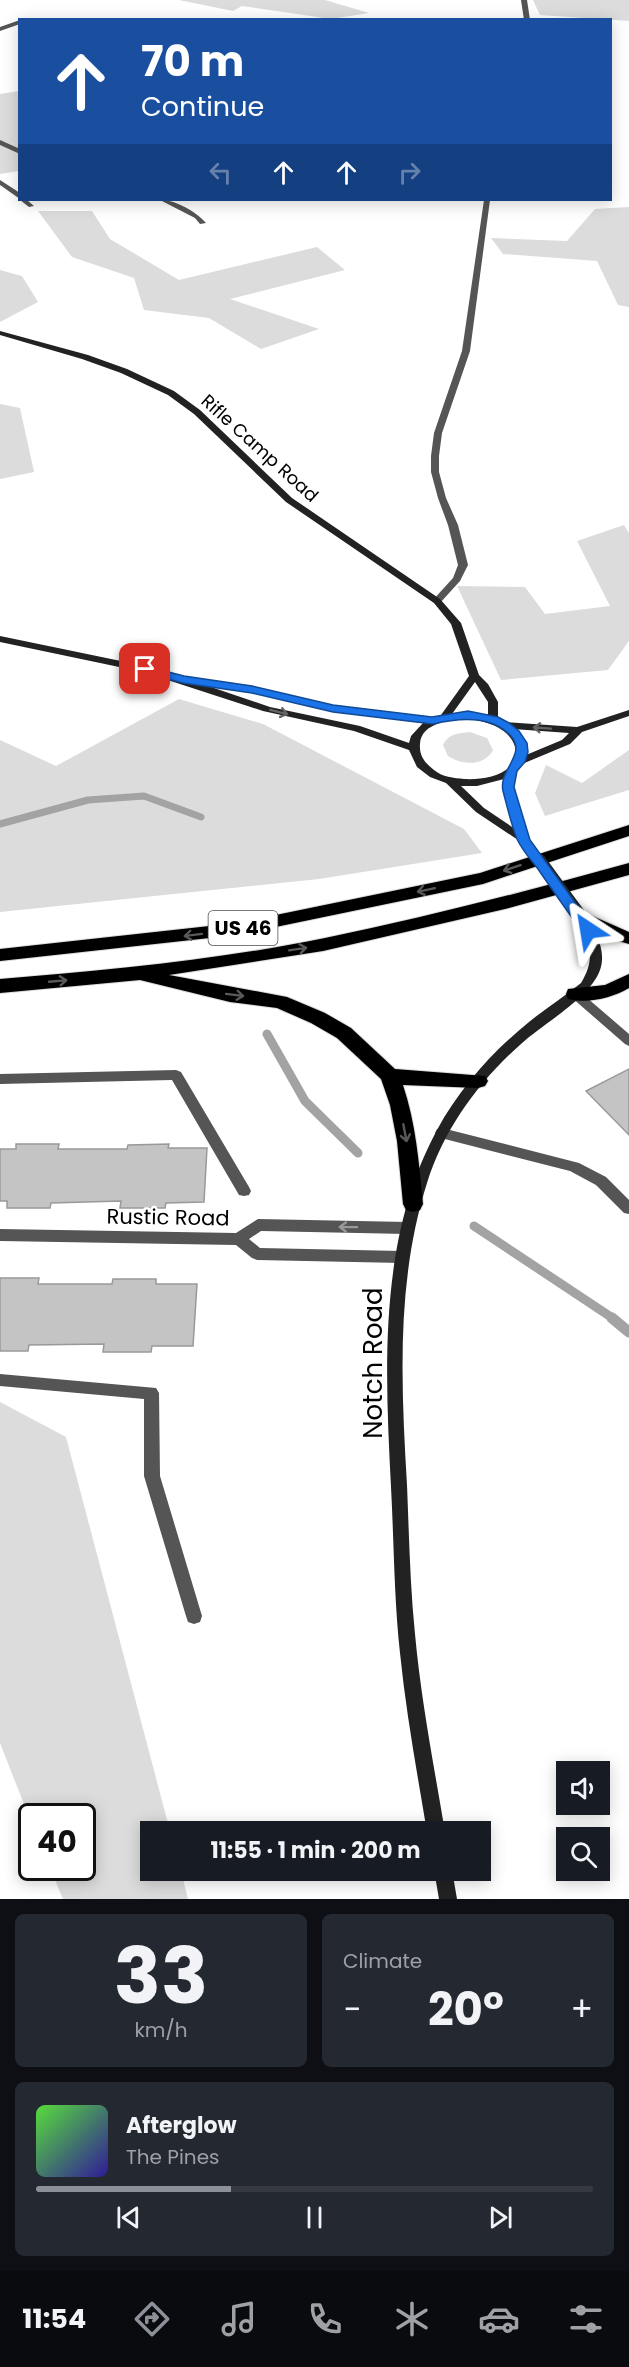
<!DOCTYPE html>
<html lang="en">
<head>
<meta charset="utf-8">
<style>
  :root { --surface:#171b24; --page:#242831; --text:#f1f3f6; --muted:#9ea1a6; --line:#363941; --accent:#8c9099 }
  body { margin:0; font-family:Poppins,sans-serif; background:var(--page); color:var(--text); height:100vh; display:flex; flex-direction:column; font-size:22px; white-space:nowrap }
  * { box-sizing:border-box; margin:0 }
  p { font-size:20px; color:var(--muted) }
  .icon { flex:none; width:33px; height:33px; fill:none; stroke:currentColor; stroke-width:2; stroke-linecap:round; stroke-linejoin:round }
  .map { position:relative; height:1899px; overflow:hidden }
  .drawer { display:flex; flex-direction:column; gap:15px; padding:15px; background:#0d0f14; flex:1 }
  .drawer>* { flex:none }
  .guide { position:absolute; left:18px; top:18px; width:594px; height:183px; border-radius:0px; box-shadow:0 3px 15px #0003; background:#1a4fa0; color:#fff; overflow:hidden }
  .controls { position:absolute; left:556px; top:1761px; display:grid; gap:12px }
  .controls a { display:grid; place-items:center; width:54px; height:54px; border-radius:0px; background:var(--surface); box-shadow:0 3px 15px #0003; font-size:30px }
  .speed { position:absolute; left:18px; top:1803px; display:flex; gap:12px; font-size:30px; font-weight:700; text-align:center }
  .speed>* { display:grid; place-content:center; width:78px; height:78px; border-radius:50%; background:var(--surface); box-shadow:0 3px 15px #0003; line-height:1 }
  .speed .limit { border:3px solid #111; border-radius:9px; background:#fff; color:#111 }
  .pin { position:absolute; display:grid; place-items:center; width:51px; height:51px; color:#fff; margin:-26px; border-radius:12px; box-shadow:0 3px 9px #0006 }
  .me { position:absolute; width:66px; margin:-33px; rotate:327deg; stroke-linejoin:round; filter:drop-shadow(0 0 4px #0008) }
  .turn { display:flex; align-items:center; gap:21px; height:126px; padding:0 24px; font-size:27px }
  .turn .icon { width:78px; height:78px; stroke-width:2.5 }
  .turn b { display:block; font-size:42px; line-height:51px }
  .lanes { display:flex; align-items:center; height:57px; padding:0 24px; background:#0003; justify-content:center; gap:30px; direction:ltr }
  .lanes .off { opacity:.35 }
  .big { font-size:45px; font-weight:700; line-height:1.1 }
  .drawer .tile { flex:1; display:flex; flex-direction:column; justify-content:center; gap:9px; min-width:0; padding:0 21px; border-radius:9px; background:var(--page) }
  .drawer .dial { align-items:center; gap:0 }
  .dial b { font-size:78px; line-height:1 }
  .song { display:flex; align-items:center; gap:18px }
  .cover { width:72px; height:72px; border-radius:9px; background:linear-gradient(135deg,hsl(110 70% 55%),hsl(250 70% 35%)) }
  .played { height:6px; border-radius:3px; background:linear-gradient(90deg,var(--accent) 35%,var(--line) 35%) }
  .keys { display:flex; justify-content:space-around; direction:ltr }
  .heat { display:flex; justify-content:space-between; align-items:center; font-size:33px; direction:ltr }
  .drawer .tiles { flex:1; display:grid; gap:15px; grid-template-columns:1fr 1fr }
  .tile:last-child { grid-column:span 2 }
  .trip { position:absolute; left:140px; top:1821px; width:351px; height:60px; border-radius:0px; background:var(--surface); box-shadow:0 3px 15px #0003; font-weight:700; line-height:60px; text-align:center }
  .menu { display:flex; height:96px; justify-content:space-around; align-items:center; background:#090b0e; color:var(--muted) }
  .menu .icon { width:42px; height:42px }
  .menu .on { color:var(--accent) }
  .menu b { font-size:27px; color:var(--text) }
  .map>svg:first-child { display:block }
  .green { fill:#dcdcdc }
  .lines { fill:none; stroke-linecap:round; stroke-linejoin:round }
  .stream-far2 { stroke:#a3a3a3; stroke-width:7 }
  .stream-far1 { stroke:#a3a3a3; stroke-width:9 }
  .stream { stroke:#a3a3a3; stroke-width:11 }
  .building { fill:#c4c4c4; stroke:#999; stroke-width:1.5 }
  .highway-casing { stroke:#dbdbdb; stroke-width:2 }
  .lane { fill:#555; fill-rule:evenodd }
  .street { fill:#555; fill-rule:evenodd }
  .secondary { fill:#222; fill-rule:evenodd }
  .highway { fill:#000; fill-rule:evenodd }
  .secondary-bridge-far1 { stroke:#222; stroke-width:10 }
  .secondary-bridge { stroke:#222; stroke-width:13 }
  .oneway { stroke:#646464 }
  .oneway2 { stroke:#595959 }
  .oneway3 { stroke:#999 }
  .route { fill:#1a73e8; stroke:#114b97; stroke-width:1.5 }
  .labels { text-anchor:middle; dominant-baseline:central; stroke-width:5; stroke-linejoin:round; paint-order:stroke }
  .far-street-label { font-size:18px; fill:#000; stroke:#fff }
  .shield { fill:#fff; stroke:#4c4c4c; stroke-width:1.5 }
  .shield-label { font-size:20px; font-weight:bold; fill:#000 }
  .street-label { font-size:21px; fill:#000; stroke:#fff }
  .near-street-label { font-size:26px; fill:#000; stroke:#fff }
</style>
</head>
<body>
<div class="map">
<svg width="629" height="1899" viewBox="0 0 629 1899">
  <rect width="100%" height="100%" fill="#fff"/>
  <!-- green -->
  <path class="green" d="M179 0H325L369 13 331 19 242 6 233 11Z
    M533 0H629V21L540 15Z
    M19 91V171L0 174V94Z
    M629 207V307L618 305 597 261 503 254 491 238 567 241 595 209Z
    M38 211H92L110 239 179 280 317 247 345 270 230 299 319 329 261 349 209 318 144 310 134 278 72 257Z
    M0 270 22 276 38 302 0 322Z
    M0 404 20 408 34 472 0 479Z
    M624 525 629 533V641L608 670 501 680 457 586 525 587 545 614 610 606 577 541Z
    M179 699 263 724 464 829 482 853 319 879 0 912V740L56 766Z
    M470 732 487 738 493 750C484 767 462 765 448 756L443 745C448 734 458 733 470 732Z
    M629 750V790L545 816 535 793 546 765 582 783Z
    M0 1402 66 1437 170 1831 150 1832V1870L181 1871 188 1899H63L50 1868H82V1816H32L31 1822 0 1743Z"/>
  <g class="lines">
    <!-- stream-far2 -->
    <path class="stream-far2" d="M0 824 88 800 144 796 201 817"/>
    <!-- stream-far1 -->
    <path class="stream-far1" d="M267 1034 305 1101 358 1153
      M474 1226 614 1319"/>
    <!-- stream -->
    <path class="stream" d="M612 1318 629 1332"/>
  </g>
  <!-- building -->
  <path class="building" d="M629 1069V1135L586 1091Z
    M16 1144H59L58 1149H127L128 1145 169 1144 168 1148H207L204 1202 166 1203 165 1208H120L121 1201 51 1203 50 1208H7V1201H0V1149H16Z
    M0 1278H39L38 1284H112L113 1279H156V1284H197L193 1346H152L151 1352H103L104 1344 29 1345 28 1351H0Z"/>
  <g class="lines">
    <!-- highway casing -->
    <g class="highway-casing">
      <path id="highway" d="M629 825V836L483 884 237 935 0 961V949L237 923 480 873Z
        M629 863V875L505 909 323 951 169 975 287 997 325 1013 351 1028 395 1069 485 1076 488 1081 485 1086 478 1088 403 1085C416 1124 419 1163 423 1204L420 1210 413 1212 406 1210 403 1204 397 1141 390 1105 381 1079 337 1038 311 1023 277 1008 230 1002 140 980 0 993V979C108 970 218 960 325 938 427 917 528 891 629 863Z
        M581 911 629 932V944L611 939 575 921 572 917 575 913Z
        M629 974V988C612 998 588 1004 568 999L566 994 568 989 605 985Z"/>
    </g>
    <!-- lane -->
    <path class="lane" d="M575 990 579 991 629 1034V1046L625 1044 571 997 569 994Z
      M442 1128 579 1163 606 1177 629 1200V1214L624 1213 596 1185 570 1171 437 1137 435 1133 437 1129Z
      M0 1374 156 1388 159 1393 160 1476 202 1616 200 1622 194 1624 188 1622 186 1616 144 1476V1399L0 1386Z"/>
    <!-- street -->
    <path class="street" d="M521 0H527L530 20H524Z
      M20 20V24L0 31V27Z
      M0 140 20 149V154L0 145Z
      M0 180 20 193V199L0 185Z
      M20 200H27L34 206 29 207Z
      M160 200C174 199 197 212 206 223L200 224 195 218Z
      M484 200H490L470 351 442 433 439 456V472L446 498 458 525 468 565 460 581 440 603 437 604 432 601 453 578 458 565 448 525 438 498 431 472V456L434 433 462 351Z
      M176 1070 181 1072 249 1187 251 1191 249 1195 244 1196 239 1195 172 1080 0 1084V1074Z
      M258 1219 407 1222 412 1224 414 1228 412 1232 407 1234 261 1231 249 1239 260 1248 402 1251 407 1253 409 1257 407 1261 402 1263 257 1260 252 1258 236 1245 0 1241V1229L236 1233Z"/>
    <!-- secondary -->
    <path class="secondary" d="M0 331 88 355 127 369 174 391 200 410 292 498 440 599 461 623 479 675 488 684 498 702V720L503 722 577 727 629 710V716L582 732 570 744 522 764 517 772 513 787 530 840 524 844 476 812 446 783 430 777 417 767 409 750 354 731 263 711 143 672 0 642V636L145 666 207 686V682L211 681 252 686 333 705 434 718 441 715 469 676 451 624 434 603 286 502 194 414 168 395 121 373 82 359 0 335ZM475 682 488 702V716L468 712 452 714ZM208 686 252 692 333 711 423 723 411 736 409 743 360 726 270 707ZM468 718C480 721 492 723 502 730 510 735 516 744 516 753 514 776 483 780 464 779 454 778 442 777 434 770 425 763 419 756 420 744 421 722 452 720 468 718ZM513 729 569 733 562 740 526 755C527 744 521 736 513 729ZM504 779 503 787 515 829 484 808 461 786H477Z
      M581 913 585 914C595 931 607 950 600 970 590 998 544 1023 521 1044 479 1081 444 1129 427 1183 396 1281 401 1383 407 1485 409 1534 410 1585 415 1634 421 1700 434 1766 445 1832H427C417 1772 406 1713 400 1653 394 1598 394 1543 391 1487 385 1368 378 1239 437 1130 460 1088 492 1052 529 1022 546 1008 564 997 581 983 597 957 589 942 575 917Z
      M434 1870H452L457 1899H439Z"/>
    <!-- highway -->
    <use href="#highway" class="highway"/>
    <!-- secondary-bridge-far1 -->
    <path class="secondary-bridge-far1" d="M524 840 541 863"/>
    <!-- secondary-bridge -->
    <path class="secondary-bridge" d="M540 861 581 917"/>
  </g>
  <!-- one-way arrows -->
  <defs><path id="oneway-shaft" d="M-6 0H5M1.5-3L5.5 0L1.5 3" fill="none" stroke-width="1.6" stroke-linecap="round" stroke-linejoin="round" transform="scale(1.5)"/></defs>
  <g class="oneway">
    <use href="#oneway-shaft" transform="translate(279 712) rotate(14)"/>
    <use href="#oneway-shaft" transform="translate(542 728) rotate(-176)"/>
  </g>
  <g class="oneway2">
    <use href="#oneway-shaft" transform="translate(512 868) rotate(162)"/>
    <use href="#oneway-shaft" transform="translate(426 890) rotate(168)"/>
    <use href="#oneway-shaft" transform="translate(193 935) rotate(173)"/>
    <use href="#oneway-shaft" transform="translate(298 949) rotate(-9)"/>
    <use href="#oneway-shaft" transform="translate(58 981) rotate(-5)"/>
    <use href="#oneway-shaft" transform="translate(235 995) rotate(7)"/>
    <use href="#oneway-shaft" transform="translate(405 1133) rotate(79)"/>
  </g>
  <use class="oneway3" href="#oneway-shaft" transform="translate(348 1227) rotate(-179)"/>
  <!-- route -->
  <path class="route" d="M145 666 184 676 252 686 333 705 432 717 468 711 498 717 509 723 519 731 527 743 528 752 525 762 517 771 514 787 530 840 595 930 588 935 583 933C568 912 553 891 538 869 531 860 522 850 517 839 511 824 507 806 503 791 498 770 527 755 511 736 491 714 458 718 433 724L333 712 252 693 183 683 141 672 139 669Z"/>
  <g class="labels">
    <!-- far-street labels -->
    <g class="far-street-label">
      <text transform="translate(260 448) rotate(42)">Rifle Camp Road</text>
    </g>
    <!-- shield labels -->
    <rect class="shield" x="208.5" y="911" width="69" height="34" rx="4.5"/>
    <g class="shield-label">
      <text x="243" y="928">US 46</text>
    </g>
    <!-- street labels -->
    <g class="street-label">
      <text transform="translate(168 1217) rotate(1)">Rustic Road</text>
    </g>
    <!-- near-street labels -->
    <g class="near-street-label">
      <text transform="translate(373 1363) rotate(-90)">Notch Road</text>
    </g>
  </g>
</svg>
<div class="controls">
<a><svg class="icon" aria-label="sound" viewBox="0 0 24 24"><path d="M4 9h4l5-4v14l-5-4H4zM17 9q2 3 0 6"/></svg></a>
<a><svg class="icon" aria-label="search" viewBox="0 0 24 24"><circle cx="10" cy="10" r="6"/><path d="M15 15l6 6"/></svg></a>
</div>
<div class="speed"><div class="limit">40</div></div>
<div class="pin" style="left:145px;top:669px;background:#d93025"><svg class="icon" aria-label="arrive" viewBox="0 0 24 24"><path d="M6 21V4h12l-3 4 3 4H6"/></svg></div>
<svg class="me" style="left:588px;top:930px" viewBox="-20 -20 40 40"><path d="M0-17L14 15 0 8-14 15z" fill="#1a73e8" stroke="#fff" stroke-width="4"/></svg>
<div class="trip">11:55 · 1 min · 200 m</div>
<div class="guide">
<div class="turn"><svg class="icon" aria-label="ahead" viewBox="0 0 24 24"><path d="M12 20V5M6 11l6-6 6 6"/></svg><div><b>70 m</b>Continue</div></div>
<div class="lanes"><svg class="icon off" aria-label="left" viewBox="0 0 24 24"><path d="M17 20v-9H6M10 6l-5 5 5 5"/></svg><svg class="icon" aria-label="ahead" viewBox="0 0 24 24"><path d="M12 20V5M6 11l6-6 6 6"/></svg><svg class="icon" aria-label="ahead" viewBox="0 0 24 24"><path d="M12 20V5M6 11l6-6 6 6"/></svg><svg class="icon off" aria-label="right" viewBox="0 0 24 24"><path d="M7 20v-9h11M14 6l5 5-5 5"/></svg></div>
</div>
</div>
<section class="drawer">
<div class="tiles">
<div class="tile dial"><b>33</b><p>km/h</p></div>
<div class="tile"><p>Climate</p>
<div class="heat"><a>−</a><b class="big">20°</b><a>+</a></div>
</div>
<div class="tile">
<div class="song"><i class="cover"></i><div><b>Afterglow</b><p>The Pines</p></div></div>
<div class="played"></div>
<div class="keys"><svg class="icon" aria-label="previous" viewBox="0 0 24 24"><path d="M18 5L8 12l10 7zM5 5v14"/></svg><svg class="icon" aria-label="pause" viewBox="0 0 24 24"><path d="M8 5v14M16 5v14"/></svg><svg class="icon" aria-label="next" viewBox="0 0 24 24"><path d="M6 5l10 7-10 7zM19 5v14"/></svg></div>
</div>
</div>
</section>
<nav class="menu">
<b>11:54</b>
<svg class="icon on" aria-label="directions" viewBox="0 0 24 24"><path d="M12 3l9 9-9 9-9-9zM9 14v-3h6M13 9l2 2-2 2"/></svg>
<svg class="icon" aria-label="music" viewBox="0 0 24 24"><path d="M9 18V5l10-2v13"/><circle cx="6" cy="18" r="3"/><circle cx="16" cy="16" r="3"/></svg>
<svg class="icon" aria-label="phone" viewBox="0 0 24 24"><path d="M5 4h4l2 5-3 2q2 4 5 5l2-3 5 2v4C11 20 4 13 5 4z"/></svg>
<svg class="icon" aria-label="climate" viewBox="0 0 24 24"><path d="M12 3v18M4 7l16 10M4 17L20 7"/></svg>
<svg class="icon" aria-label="car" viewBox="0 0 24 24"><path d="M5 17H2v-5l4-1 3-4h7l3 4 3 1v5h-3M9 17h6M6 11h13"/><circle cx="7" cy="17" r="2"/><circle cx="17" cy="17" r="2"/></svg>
<svg class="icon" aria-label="filters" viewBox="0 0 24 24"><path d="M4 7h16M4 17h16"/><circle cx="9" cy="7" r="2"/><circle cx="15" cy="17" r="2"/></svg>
</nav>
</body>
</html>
